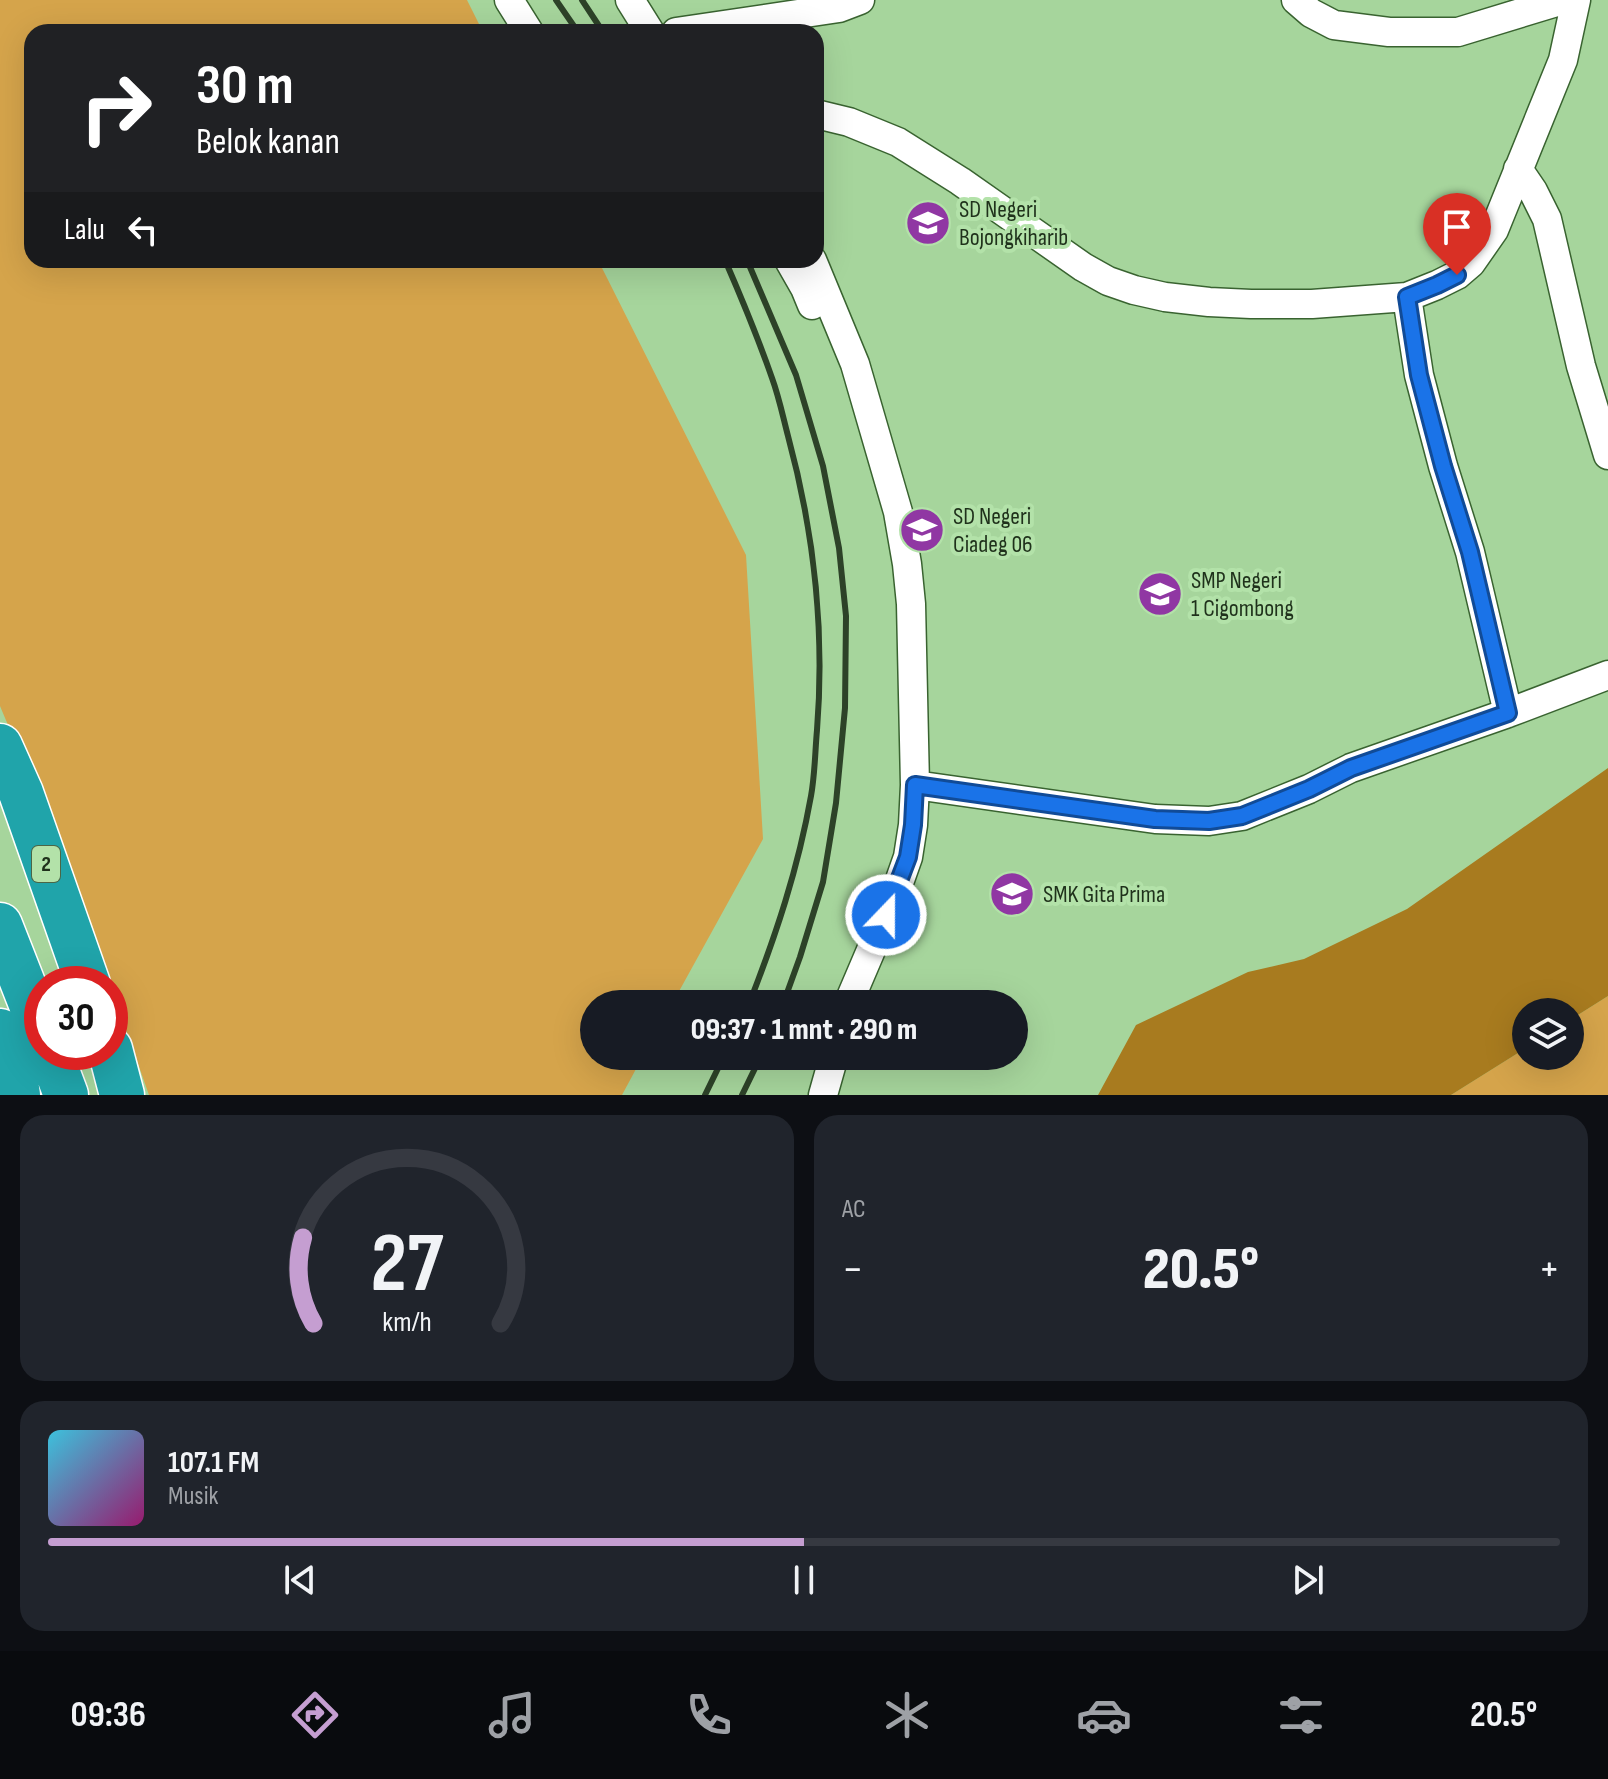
<!DOCTYPE html>
<html lang="id">
<head>
<meta charset="utf-8">
<style>
  :root { --surface:#171b24; --page:#20242c; --text:#f1f3f6; --muted:#9ea1a6; --line:#363941; --accent:#c59ed1 }
  body { margin:0; font-family:"Sofia Sans Condensed",sans-serif; background:var(--page); color:var(--text); height:100vh; display:flex; flex-direction:column; font-size:30px; white-space:nowrap }
  * { box-sizing:border-box; margin:0 }
  p { font-size:26px; color:var(--muted) }
  .icon { flex:none; width:44px; height:44px; fill:none; stroke:currentColor; stroke-width:2; stroke-linecap:round; stroke-linejoin:round }
  .map { position:relative; height:1095px; overflow:hidden }
  .details { display:flex; flex-direction:column; gap:20px; padding:20px; background:#0d0f14; flex:1 }
  .details>* { flex:none }
  .guide { position:absolute; left:24px; top:24px; width:800px; height:244px; border-radius:24px; box-shadow:0 8px 32px #0002; background:#202124; color:#fff; overflow:hidden }
  .tools { position:absolute; left:1512px; top:998px; display:grid; gap:16px }
  .tools a { display:grid; place-items:center; width:72px; height:72px; border-radius:50%; background:var(--surface); box-shadow:0 8px 32px #0002; font-size:40px }
  .speed { position:absolute; left:24px; top:966px; display:flex; gap:16px; font-size:40px; font-weight:700; text-align:center }
  .speed>* { display:grid; place-content:center; width:104px; height:104px; border-radius:50%; background:var(--surface); box-shadow:0 8px 32px #0002; line-height:1 }
  .speed .limit { border:12px solid #d22; background:#fff; color:#111 }
  .pin { position:absolute; display:grid; place-items:center; width:68px; height:68px; color:#fff; margin:-82px -34px; border-radius:50% 50% 50% 0; rotate:-45deg; box-shadow:0 0 8px #0007 }
  .pin .icon { rotate:45deg }
  .me { position:absolute; width:88px; margin:-44px; rotate:22deg; stroke-linejoin:round; filter:drop-shadow(0 0 6px #0008) }
  .turn { display:flex; align-items:center; gap:28px; height:168px; padding:0 40px; font-size:36px }
  .turn .icon { width:104px; height:104px; stroke-width:2.5 }
  .turn b { display:block; font-size:56px; line-height:68px }
  .then { display:flex; align-items:center; height:76px; padding:0 40px; background:#0003; gap:16px; font-size:30px }
  .big { font-size:60px; font-weight:800; line-height:1.1 }
  .details .card { flex:1; display:flex; flex-direction:column; justify-content:center; gap:12px; min-width:0; padding:0 28px; border-radius:24px; background:var(--page) }
  .details .dial { align-items:center; gap:0 }
  .dial svg { height:208px; overflow:visible; fill:none; stroke:var(--line); stroke-width:7; stroke-linecap:round; text-anchor:middle }
  .dial text { fill:var(--text); stroke:none }
  .song { display:flex; align-items:center; gap:24px }
  .cover { width:96px; height:96px; border-radius:12px; background:linear-gradient(135deg,hsl(190 70% 55%),hsl(320 70% 35%)) }
  .played { height:8px; border-radius:4px; background:linear-gradient(90deg,var(--accent) 50%,var(--line) 50%) }
  .keys { display:flex; justify-content:space-around; direction:ltr }
  .heat { display:flex; justify-content:space-between; align-items:center; font-size:44px; direction:ltr }
  .details .tiles { flex:1; display:grid; gap:20px; grid-template-columns:1fr 1fr }
  .card:last-child { grid-column:span 2 }
  .trip { position:absolute; left:580px; top:990px; width:448px; height:80px; border-radius:40px; background:var(--surface); box-shadow:0 8px 32px #0002; font-weight:800; line-height:80px; text-align:center }
  .dock { display:flex; height:128px; justify-content:space-around; align-items:center; background:#090b0e; color:var(--muted) }
  .dock .icon { width:56px; height:56px }
  .dock .selected { color:var(--accent) }
  .dock b { font-size:36px; color:var(--text) }
  .map>svg:first-child { display:block }
  .green { fill:#d5a44b }
  .forest { fill:#a87b1f }
  .lines { fill:none; stroke-linecap:round; stroke-linejoin:round }
  .street-casing { stroke:#396330; stroke-width:31 }
  .highway-casing { stroke:#fff; stroke-width:47 }
  .street { stroke:#fff; stroke-width:28 }
  .highway { stroke:#20a4aa; stroke-width:44 }
  .rail { stroke:#2d4228; stroke-width:6 }
  .route-casing { stroke:#114b97; stroke-width:20 }
  .route { stroke:#1a73e8; stroke-width:14 }
  .labels { text-anchor:middle; dominant-baseline:central; stroke-width:8; stroke-linejoin:round; paint-order:stroke }
  .shield { fill:#b3e2a9; stroke:#4b6646; stroke-width:2 }
  .shield-label { font-size:22px; font-weight:bold; fill:#1f311b }
  .poi-label { font-size:24px; fill:#1f311b; stroke:#b3e2a9; text-anchor:start }
</style>
</head>
<body>
<div class="map">
<svg width="1608" height="1095" viewBox="0 0 1608 1095">
  <rect width="100%" height="100%" fill="#a6d59c"/>
  <!-- green -->
  <path class="green" d="M0 0H467L483 32H32V260H598L746 555 763 839 672 1004H594V1056H643L622 1095H149L110 984 44 811 0 706Z
    M1608 996V1095H1451L1526 1048V1056H1570V1020Z"/>
  <!-- forest -->
  <path class="forest" d="M1608 768V996L1570 1020V1012H1526V1048L1451 1095H1098L1136 1025 1248 972 1304 959 1407 909Z"/>
  <g class="lines">
    <!-- street casing -->
    <g class="street-casing">
      <path id="street" d="M509 0 529 32
        M630 0 650 32
        M1296 0 1311 13 1334 25 1389 32H1458L1563 0
        M676 32 839 8 860 0
        M816 114 849 122 898 142 960 181 1083 267 1108 281 1134 290 1165 297 1209 302 1251 304H1312L1407 297 1437 285 1457 275 1471 263 1494 230 1563 60 1576 0
        M1518 169 1533 191 1547 219 1581 366 1608 455
        M789 260 805 288 812 305
        M812 260 855 364 898 512 907 564 911 604 915 785 913 825 908 857 895 894 848 1004
        M1407 297 1419 375 1443 466 1470 552 1508 713
        M915 785 1155 819 1209 821 1242 816 1309 789 1351 768 1508 713 1608 675
        M823 1095 834 1056"/>
    </g>
    <!-- highway casing -->
    <g class="highway-casing">
      <path id="highway" d="M0 746 21 793 88 984
        M0 925 42 1032
        M0 1031 15 1076 18 1095
        M110 1049 122 1095
        M50 1052 66 1095"/>
    </g>
    <!-- street -->
    <use href="#street" class="street"/>
    <!-- highway -->
    <use href="#highway" class="highway"/>
    <!-- rail -->
    <path class="rail" d="M556 0 578 32
      M582 0 603 32
      M725 260C742 299 758 338 772 378 779 397 783 417 788 436 814 532 825 630 817 730 815 752 815 774 811 796 798 869 776 935 749 1004
      M747 260 796 375 823 466 839 548 846 616 845 708 836 803 823 882 800 957 783 1004
      M705 1095 724 1056
      M742 1095 761 1056"/>
  </g>
  <g class="lines">
    <!-- route casing -->
    <g class="route-casing">
      <path id="route" d="M886 915 908 857 913 825 915 785 1155 819 1209 821 1242 816 1309 789 1351 768 1508 713 1470 552 1443 466 1419 375 1407 297 1437 285 1457 275"/>
    </g>
    <!-- route -->
    <use href="#route" class="route"/>
  </g>
  <!-- icons -->
  <defs>
    <g id="school-disc" transform="scale(2.3)"><circle r="9.5" fill="#9037a3" stroke="#b3e2a9"/><path d="M0-5L7-2L0 1L-7-2ZM-4 1L0 2.5L4 1V4Q0 6-4 4Z" fill="#fff"/></g>
  </defs>
  <g fill-rule="evenodd">
    <use href="#school-disc" x="928" y="223"/>
    <use href="#school-disc" x="922" y="530"/>
    <use href="#school-disc" x="1160" y="594"/>
    <use href="#school-disc" x="1012" y="894"/>
  </g>
  <g class="labels">
    <!-- shield labels -->
    <rect class="shield" x="32" y="846" width="28" height="36" rx="6"/>
    <g class="shield-label">
      <text x="46" y="864">2</text>
    </g>
    <!-- poi labels -->
    <g class="poi-label">
      <text x="959" y="209">SD Negeri<tspan x="959" dy="28">Bojongkiharib</tspan></text>
      <text x="953" y="516">SD Negeri<tspan x="953" dy="28">Ciadeg 06</tspan></text>
      <text x="1191" y="580">SMP Negeri<tspan x="1191" dy="28">1 Cigombong</tspan></text>
      <text x="1043" y="894">SMK Gita Prima</text>
    </g>
  </g>
</svg>
<div class="tools">
<a><svg class="icon" aria-label="layers" viewBox="0 0 24 24"><path d="M12 4l9 5-9 5-9-5zM3 14l9 5 9-5"/></svg></a>
</div>
<div class="speed"><div class="limit">30</div></div>
<div class="pin" style="left:1457px;top:275px;background:#d93025"><svg class="icon" aria-label="arrive" viewBox="0 0 24 24"><path d="M6 21V4h12l-3 4 3 4H6"/></svg></div>
<svg class="me" style="left:886px;top:915px" viewBox="-20 -20 40 40"><circle r="17" fill="#1a73e8" stroke="#fff" stroke-width="3"/><path d="M0-11L8 9 0 5-8 9z" fill="#fff"/></svg>
<div class="trip">09:37 · 1 mnt · 290 m</div>
<div class="guide">
<div class="turn"><svg class="icon" aria-label="right" viewBox="0 0 24 24"><path d="M7 20v-9h11M14 6l5 5-5 5"/></svg><div><b>30 m</b>Belok kanan</div></div>
<div class="then">Lalu<svg class="icon" aria-label="left" viewBox="0 0 24 24"><path d="M17 20v-9H6M10 6l-5 5 5 5"/></svg></div>
</div>
</div>
<section class="details">
<div class="tiles">
<div class="card dial"><svg viewBox="0 0 100 80">
<path d="M14 69A42 42 0 1 1 86 69"/>
<path d="M14 69A42 42 0 0 1 10 36" stroke="#c59ed1"/>
<text x="50" y="56" font-size="32" font-weight="700">27</text>
<text x="50" y="72" font-size="11">km/h</text>
</svg></div>
<div class="card"><p>AC</p>
<div class="heat"><a>−</a><b class="big">20.5°</b><a>+</a></div>
</div>
<div class="card">
<div class="song"><i class="cover"></i><div><b>107.1 FM</b><p>Musik</p></div></div>
<div class="played"></div>
<div class="keys"><svg class="icon" aria-label="previous" viewBox="0 0 24 24"><path d="M18 5L8 12l10 7zM5 5v14"/></svg><svg class="icon" aria-label="pause" viewBox="0 0 24 24"><path d="M8 5v14M16 5v14"/></svg><svg class="icon" aria-label="next" viewBox="0 0 24 24"><path d="M6 5l10 7-10 7zM19 5v14"/></svg></div>
</div>
</div>
</section>
<nav class="dock">
<b>09:36</b>
<svg class="icon selected" aria-label="directions" viewBox="0 0 24 24"><path d="M12 3l9 9-9 9-9-9zM9 14v-3h6M13 9l2 2-2 2"/></svg>
<svg class="icon" aria-label="music" viewBox="0 0 24 24"><path d="M9 18V5l10-2v13"/><circle cx="6" cy="18" r="3"/><circle cx="16" cy="16" r="3"/></svg>
<svg class="icon" aria-label="phone" viewBox="0 0 24 24"><path d="M5 4h4l2 5-3 2q2 4 5 5l2-3 5 2v4C11 20 4 13 5 4z"/></svg>
<svg class="icon" aria-label="climate" viewBox="0 0 24 24"><path d="M12 3v18M4 7l16 10M4 17L20 7"/></svg>
<svg class="icon" aria-label="car" viewBox="0 0 24 24"><path d="M5 17H2v-5l4-1 3-4h7l3 4 3 1v5h-3M9 17h6M6 11h13"/><circle cx="7" cy="17" r="2"/><circle cx="17" cy="17" r="2"/></svg>
<svg class="icon" aria-label="filters" viewBox="0 0 24 24"><path d="M4 7h16M4 17h16"/><circle cx="9" cy="7" r="2"/><circle cx="15" cy="17" r="2"/></svg>
<b>20.5°</b>
</nav>
</body>
</html>
